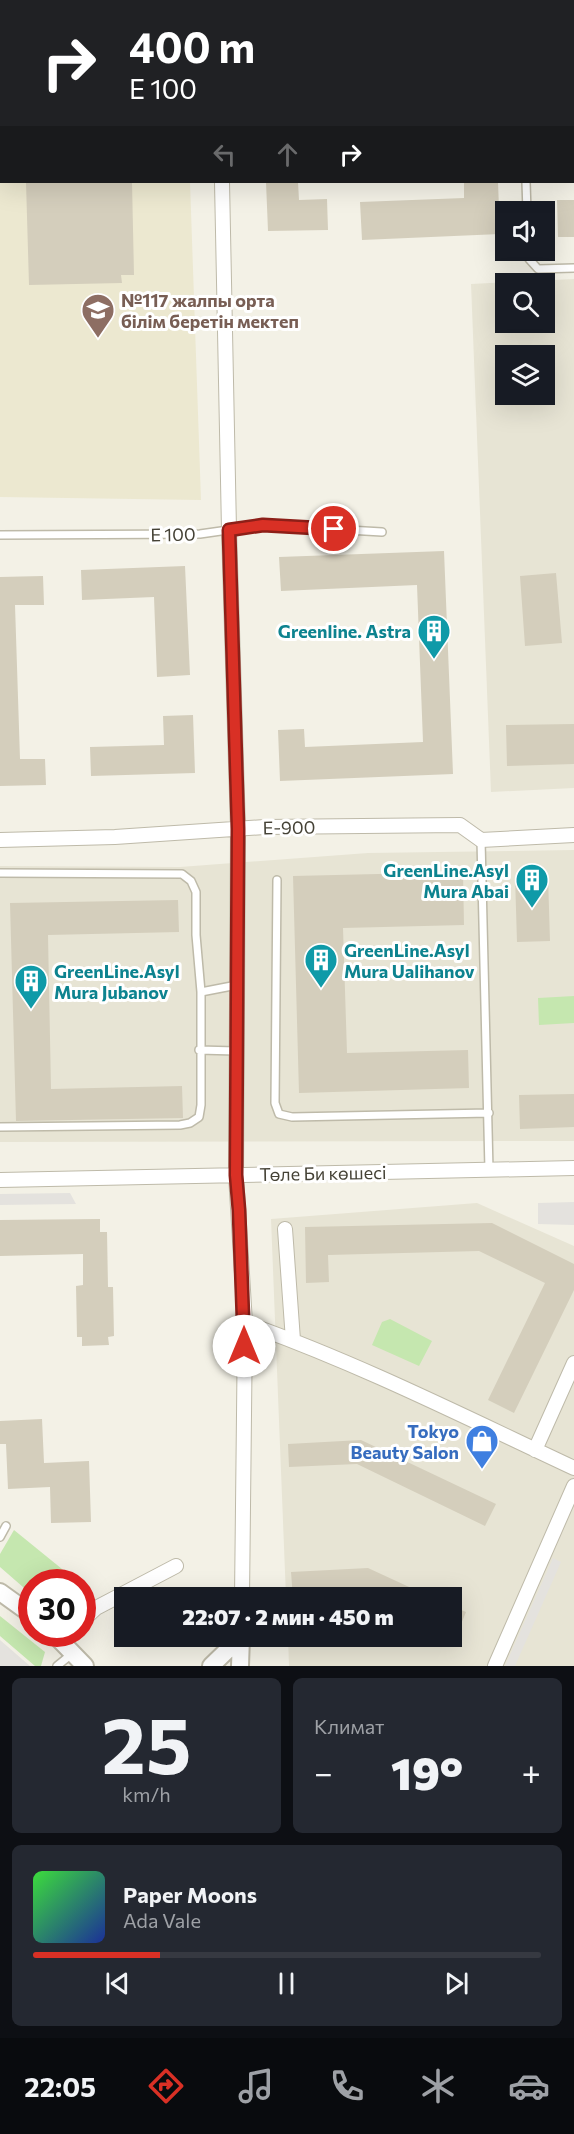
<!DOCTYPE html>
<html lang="ru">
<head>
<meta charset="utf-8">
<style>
  :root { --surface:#171b24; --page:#242831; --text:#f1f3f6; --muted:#9ea1a6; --line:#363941; --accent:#d93025 }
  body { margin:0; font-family:Commissioner,sans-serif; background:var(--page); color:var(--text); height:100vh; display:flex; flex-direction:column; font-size:22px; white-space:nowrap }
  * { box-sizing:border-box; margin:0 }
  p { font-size:20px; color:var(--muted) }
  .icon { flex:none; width:33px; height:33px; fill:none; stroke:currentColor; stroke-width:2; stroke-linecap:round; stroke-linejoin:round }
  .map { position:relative; height:1666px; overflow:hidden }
  .drawer { display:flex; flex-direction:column; gap:12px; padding:12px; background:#0d0f14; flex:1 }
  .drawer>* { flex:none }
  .top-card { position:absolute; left:0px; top:0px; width:574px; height:183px; box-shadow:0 6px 24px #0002; background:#202124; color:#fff; overflow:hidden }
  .tools { position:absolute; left:495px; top:201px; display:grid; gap:12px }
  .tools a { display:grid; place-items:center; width:60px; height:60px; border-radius:0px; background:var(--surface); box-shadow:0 6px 24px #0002; font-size:30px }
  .speed { position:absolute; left:18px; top:1569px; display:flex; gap:12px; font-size:30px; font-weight:700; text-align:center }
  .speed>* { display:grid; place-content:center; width:78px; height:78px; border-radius:50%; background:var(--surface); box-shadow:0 6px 24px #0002; line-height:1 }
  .speed .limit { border:9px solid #d22; background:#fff; color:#111 }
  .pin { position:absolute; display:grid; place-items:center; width:51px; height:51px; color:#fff; margin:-26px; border:3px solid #fff; border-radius:50%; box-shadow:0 2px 6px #0007 }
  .me { position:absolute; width:66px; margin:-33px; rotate:0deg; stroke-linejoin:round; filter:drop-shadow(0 0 4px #0008) }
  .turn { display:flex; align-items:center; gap:21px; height:126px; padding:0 30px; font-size:27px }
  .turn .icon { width:78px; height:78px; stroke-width:2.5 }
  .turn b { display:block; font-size:42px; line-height:51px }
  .lanes { display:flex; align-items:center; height:57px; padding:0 30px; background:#0003; justify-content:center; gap:30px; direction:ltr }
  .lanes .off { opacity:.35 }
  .big { font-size:45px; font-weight:800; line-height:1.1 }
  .drawer .card { flex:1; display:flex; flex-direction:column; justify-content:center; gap:9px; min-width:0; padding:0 21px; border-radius:9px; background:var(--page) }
  .drawer .dial { align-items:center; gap:0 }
  .dial b { font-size:78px; line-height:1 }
  .song { display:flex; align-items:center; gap:18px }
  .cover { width:72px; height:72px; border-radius:9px; background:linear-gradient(135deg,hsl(120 70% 55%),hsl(230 70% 35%)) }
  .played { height:6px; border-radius:3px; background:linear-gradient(90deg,var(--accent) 25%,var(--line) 25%) }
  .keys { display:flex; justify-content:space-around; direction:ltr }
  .heat { display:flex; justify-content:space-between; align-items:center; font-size:33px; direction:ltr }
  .drawer .tiles { flex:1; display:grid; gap:12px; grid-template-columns:1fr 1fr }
  .card:last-child { grid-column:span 2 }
  .trip { position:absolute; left:114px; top:1587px; width:348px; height:60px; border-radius:0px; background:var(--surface); box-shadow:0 6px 24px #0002; font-weight:800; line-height:60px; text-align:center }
  .tabs { display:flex; height:96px; justify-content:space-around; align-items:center; background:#090b0e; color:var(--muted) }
  .tabs .icon { width:42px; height:42px }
  .tabs .selected { color:var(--accent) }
  .tabs b { font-size:27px; color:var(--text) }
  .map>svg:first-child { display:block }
  .residential { fill:#e7e4d4; fill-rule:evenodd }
  .education { fill:#ece8d0 }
  .green { fill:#c5e7af }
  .parking { fill:#e4e2de }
  .building { fill:#d4cebc }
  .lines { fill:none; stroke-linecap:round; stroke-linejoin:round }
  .service-casing { stroke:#bebaa9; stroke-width:10 }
  .minor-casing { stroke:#bebaa9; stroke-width:16 }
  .tertiary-casing { stroke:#bebaa9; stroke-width:20 }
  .service { stroke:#fff; stroke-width:7 }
  .minor { stroke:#fff; stroke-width:14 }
  .tertiary { stroke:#fff; stroke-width:16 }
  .route-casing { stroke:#8d1f18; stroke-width:15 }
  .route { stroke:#d93025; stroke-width:10 }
  .labels { text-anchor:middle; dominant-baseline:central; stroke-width:6; stroke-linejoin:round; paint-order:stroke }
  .education-label { font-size:18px; font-weight:bold; fill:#785e54; stroke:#fff; text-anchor:start }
  .street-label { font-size:18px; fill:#454236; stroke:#fff }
  .culture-label { font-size:18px; font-weight:bold; fill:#0d838f; stroke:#fff; text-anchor:end }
  .shop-label { font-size:18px; font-weight:bold; fill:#366cbe; stroke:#fff; text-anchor:end }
</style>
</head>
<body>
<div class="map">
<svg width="574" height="1666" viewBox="0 0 574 1666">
  <rect width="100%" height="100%" fill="#f3f1e6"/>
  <!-- residential -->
  <path class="residential" d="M574 279V788L491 792 471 284ZM506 284H544V322H506ZM506 356H544V394H506Z
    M574 850V1141L0 1142V866L180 867 368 853Z
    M477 1203 574 1246V1666H289L288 1637 452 1636V1598L286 1597 271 1219Z"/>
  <!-- education -->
  <path class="education" d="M0 0H184V2H2V182H190L201 500 0 497Z"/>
  <!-- green -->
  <path class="green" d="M574 996V1023L539 1025 538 998Z
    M390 1319 432 1341 419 1366 372 1345 382 1322Z
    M14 1530 78 1582H32L31 1594 0 1567V1554Z
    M0 1616 45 1652 41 1666H35L0 1636Z"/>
  <!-- parking -->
  <path class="parking" d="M70 1193 76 1204 0 1205V1194Z
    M574 1202V1225L538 1224V1203Z
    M553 1558 561 1562 515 1666H505Z
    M0 1640 30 1666H0Z"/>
  <!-- building -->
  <path class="building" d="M26 182H132L134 275H121L122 283 29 285Z
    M266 182H298L299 200 327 199 328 230 268 231Z
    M464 182H498L500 234 362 240 360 202 464 198Z
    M557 200H574V237H558Z
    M444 551 453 774 280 781 278 730 304 729 305 747 423 742 417 585 281 591 279 557Z
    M185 566 190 675 157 677 154 597 82 600 81 570Z
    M556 573 562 643 525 646 520 576Z
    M43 576 44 605H15L20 759H45L46 785 0 786V577Z
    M193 715 195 773 91 776 90 747 164 745 163 716Z
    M574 724V764L507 766 506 725Z
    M463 872 464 925 343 928 347 1053 468 1050 469 1088 299 1093 293 876Z
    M515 876H548L550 941 517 942Z
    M178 900 179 932 48 935 51 1089 182 1086 183 1118 16 1121 10 903Z
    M574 1094V1127L520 1129 519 1095Z
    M100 1219V1232H107L108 1287H113L114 1336 108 1337 109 1345 82 1346V1337H77L76 1286 83 1285V1254L0 1256V1220Z
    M492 1223 574 1264V1290L514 1413 488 1400 545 1283 479 1251 328 1255 329 1282 306 1283 305 1227Z
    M42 1419 44 1463 89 1461 91 1522 51 1523 50 1487 8 1489 6 1444H0V1421Z
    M361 1440 496 1504 485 1526 357 1464 289 1467 288 1444Z
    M368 1568 433 1598H293L291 1572Z
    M452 1606 466 1612 452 1646Z"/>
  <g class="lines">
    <!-- service casing -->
    <g class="service-casing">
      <path id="service" d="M521 0V2
        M526 182 527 212
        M528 250 529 259 538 269 574 268
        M0 535 200 534 263 525 382 532
        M481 840 489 1170
        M0 873 182 874 191 881 196 892V935L201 992V1105L199 1117 190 1123 180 1125 0 1127
        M277 880 275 1103 279 1114 292 1117 489 1113
        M201 992 237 985
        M199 1050 236 1051
        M0 1537 6 1526
        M57 1666 73 1653"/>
    </g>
    <!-- minor casing -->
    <g class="minor-casing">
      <path id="minor" d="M219 0V2
        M222 182 229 530 238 829 236 1175 245 1323 242 1598
        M0 840 115 837 265 827 460 825 481 840 574 835
        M0 1180 574 1168
        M285 1229 293 1340
        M245 1323C358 1363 465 1417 574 1468
        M535 1450 574 1363
        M82 1621 96 1608 176 1566
        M495 1666 574 1486"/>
    </g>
    <!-- tertiary casing -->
    <g class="tertiary-casing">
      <path id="tertiary" d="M0 1592 32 1615
        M54 1634 85 1666
        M211 1666 241 1637
        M240 1666 241 1637"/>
    </g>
    <!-- service -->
    <use href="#service" class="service"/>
    <!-- minor -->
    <use href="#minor" class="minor"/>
    <!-- tertiary -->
    <use href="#tertiary" class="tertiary"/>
  </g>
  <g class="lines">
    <!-- route casing -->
    <g class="route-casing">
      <path id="route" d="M244 1346 239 1210 236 1175 238 829 229 530 263 525 334 529"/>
    </g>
    <!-- route -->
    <use href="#route" class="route"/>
  </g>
  <!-- icons -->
  <defs>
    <g id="school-pin" transform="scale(1.725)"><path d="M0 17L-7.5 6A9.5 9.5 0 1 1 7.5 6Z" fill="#8d6e63" stroke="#fff"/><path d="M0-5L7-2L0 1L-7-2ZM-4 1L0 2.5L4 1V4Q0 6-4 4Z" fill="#fff"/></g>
    <g id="building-pin" transform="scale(1.725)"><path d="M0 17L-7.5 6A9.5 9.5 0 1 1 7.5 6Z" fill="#0f9aa8" stroke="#fff"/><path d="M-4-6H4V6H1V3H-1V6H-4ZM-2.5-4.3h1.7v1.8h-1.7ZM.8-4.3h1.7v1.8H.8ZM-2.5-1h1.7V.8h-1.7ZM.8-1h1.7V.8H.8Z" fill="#fff"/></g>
    <g id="shop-pin" transform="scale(1.725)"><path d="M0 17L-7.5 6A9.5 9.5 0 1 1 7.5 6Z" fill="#3f7fe0" stroke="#fff"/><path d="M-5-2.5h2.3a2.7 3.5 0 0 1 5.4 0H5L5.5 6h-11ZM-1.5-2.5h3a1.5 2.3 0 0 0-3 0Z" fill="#fff"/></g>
  </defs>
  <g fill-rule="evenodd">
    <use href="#school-pin" x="98" y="310"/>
    <use href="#building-pin" x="434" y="631"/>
    <use href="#building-pin" x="532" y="880"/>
    <use href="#building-pin" x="321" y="960"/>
    <use href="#building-pin" x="31" y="981"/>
    <use href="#shop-pin" x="482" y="1441"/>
  </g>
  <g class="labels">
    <!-- education labels -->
    <g class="education-label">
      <text x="121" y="300">№117 жалпы орта<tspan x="121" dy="21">білім беретін мектеп</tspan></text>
    </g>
    <!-- street labels -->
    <g class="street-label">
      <text transform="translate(173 534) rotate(-1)">E 100</text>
      <text transform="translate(289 827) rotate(-1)">E-900</text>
      <text transform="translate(323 1173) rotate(-1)">Төле Би көшесі</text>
    </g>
    <!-- culture labels -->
    <g class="culture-label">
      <text x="411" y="631">Greenline. Astra</text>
      <text x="509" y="870">GreenLine.Asyl<tspan x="509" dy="21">Mura Abai</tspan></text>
      <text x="344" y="950" text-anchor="start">GreenLine.Asyl<tspan x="344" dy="21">Mura Ualihanov</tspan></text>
      <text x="54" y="971" text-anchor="start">GreenLine.Asyl<tspan x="54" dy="21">Mura Jubanov</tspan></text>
    </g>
    <!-- shop labels -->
    <g class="shop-label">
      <text x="459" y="1431">Tokyo<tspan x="459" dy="21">Beauty Salon</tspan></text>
    </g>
  </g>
</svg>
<div class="tools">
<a><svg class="icon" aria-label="sound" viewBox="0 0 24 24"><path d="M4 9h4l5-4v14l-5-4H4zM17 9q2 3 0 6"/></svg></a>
<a><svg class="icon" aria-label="search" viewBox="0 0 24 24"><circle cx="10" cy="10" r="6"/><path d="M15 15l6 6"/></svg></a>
<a><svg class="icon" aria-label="layers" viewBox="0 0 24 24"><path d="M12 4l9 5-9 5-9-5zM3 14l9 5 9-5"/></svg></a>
</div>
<div class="speed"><div class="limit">30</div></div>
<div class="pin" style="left:334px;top:529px;background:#d93025"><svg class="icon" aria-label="arrive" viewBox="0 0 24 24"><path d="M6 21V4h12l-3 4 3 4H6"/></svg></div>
<svg class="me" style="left:244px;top:1346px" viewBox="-20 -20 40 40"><circle r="19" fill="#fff"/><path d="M0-13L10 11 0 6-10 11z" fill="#d93025"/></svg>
<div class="trip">22:07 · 2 мин · 450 m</div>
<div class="top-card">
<div class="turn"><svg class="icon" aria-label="right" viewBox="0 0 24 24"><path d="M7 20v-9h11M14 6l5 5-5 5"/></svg><div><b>400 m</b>E 100</div></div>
<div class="lanes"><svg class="icon off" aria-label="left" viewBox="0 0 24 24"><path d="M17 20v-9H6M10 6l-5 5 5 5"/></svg><svg class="icon off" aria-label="ahead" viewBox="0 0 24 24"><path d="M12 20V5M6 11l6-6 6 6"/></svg><svg class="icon" aria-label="right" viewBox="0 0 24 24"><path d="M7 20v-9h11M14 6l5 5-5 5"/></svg></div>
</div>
</div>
<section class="drawer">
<div class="tiles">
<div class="card dial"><b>25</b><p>km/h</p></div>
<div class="card"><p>Климат</p>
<div class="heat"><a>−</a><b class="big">19°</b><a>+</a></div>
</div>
<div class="card">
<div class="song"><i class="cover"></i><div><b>Paper Moons</b><p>Ada Vale</p></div></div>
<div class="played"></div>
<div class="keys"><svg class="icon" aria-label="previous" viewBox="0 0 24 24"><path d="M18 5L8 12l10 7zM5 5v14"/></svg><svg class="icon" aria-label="pause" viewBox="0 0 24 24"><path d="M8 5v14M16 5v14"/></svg><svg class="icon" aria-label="next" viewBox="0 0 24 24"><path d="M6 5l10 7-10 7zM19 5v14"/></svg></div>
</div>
</div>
</section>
<nav class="tabs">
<b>22:05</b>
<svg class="icon selected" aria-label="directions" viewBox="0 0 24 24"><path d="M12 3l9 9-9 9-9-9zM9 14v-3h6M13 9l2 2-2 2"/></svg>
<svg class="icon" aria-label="music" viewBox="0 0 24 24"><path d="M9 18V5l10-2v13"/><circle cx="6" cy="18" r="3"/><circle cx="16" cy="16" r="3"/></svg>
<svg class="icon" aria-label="phone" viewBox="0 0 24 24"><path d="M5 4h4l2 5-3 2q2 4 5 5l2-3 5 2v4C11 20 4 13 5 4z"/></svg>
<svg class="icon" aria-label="climate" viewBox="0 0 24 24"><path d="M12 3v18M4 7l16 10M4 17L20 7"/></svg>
<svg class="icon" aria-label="car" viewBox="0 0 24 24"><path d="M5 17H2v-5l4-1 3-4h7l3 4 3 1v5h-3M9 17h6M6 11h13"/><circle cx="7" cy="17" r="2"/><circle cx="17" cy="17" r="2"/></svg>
</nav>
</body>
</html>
